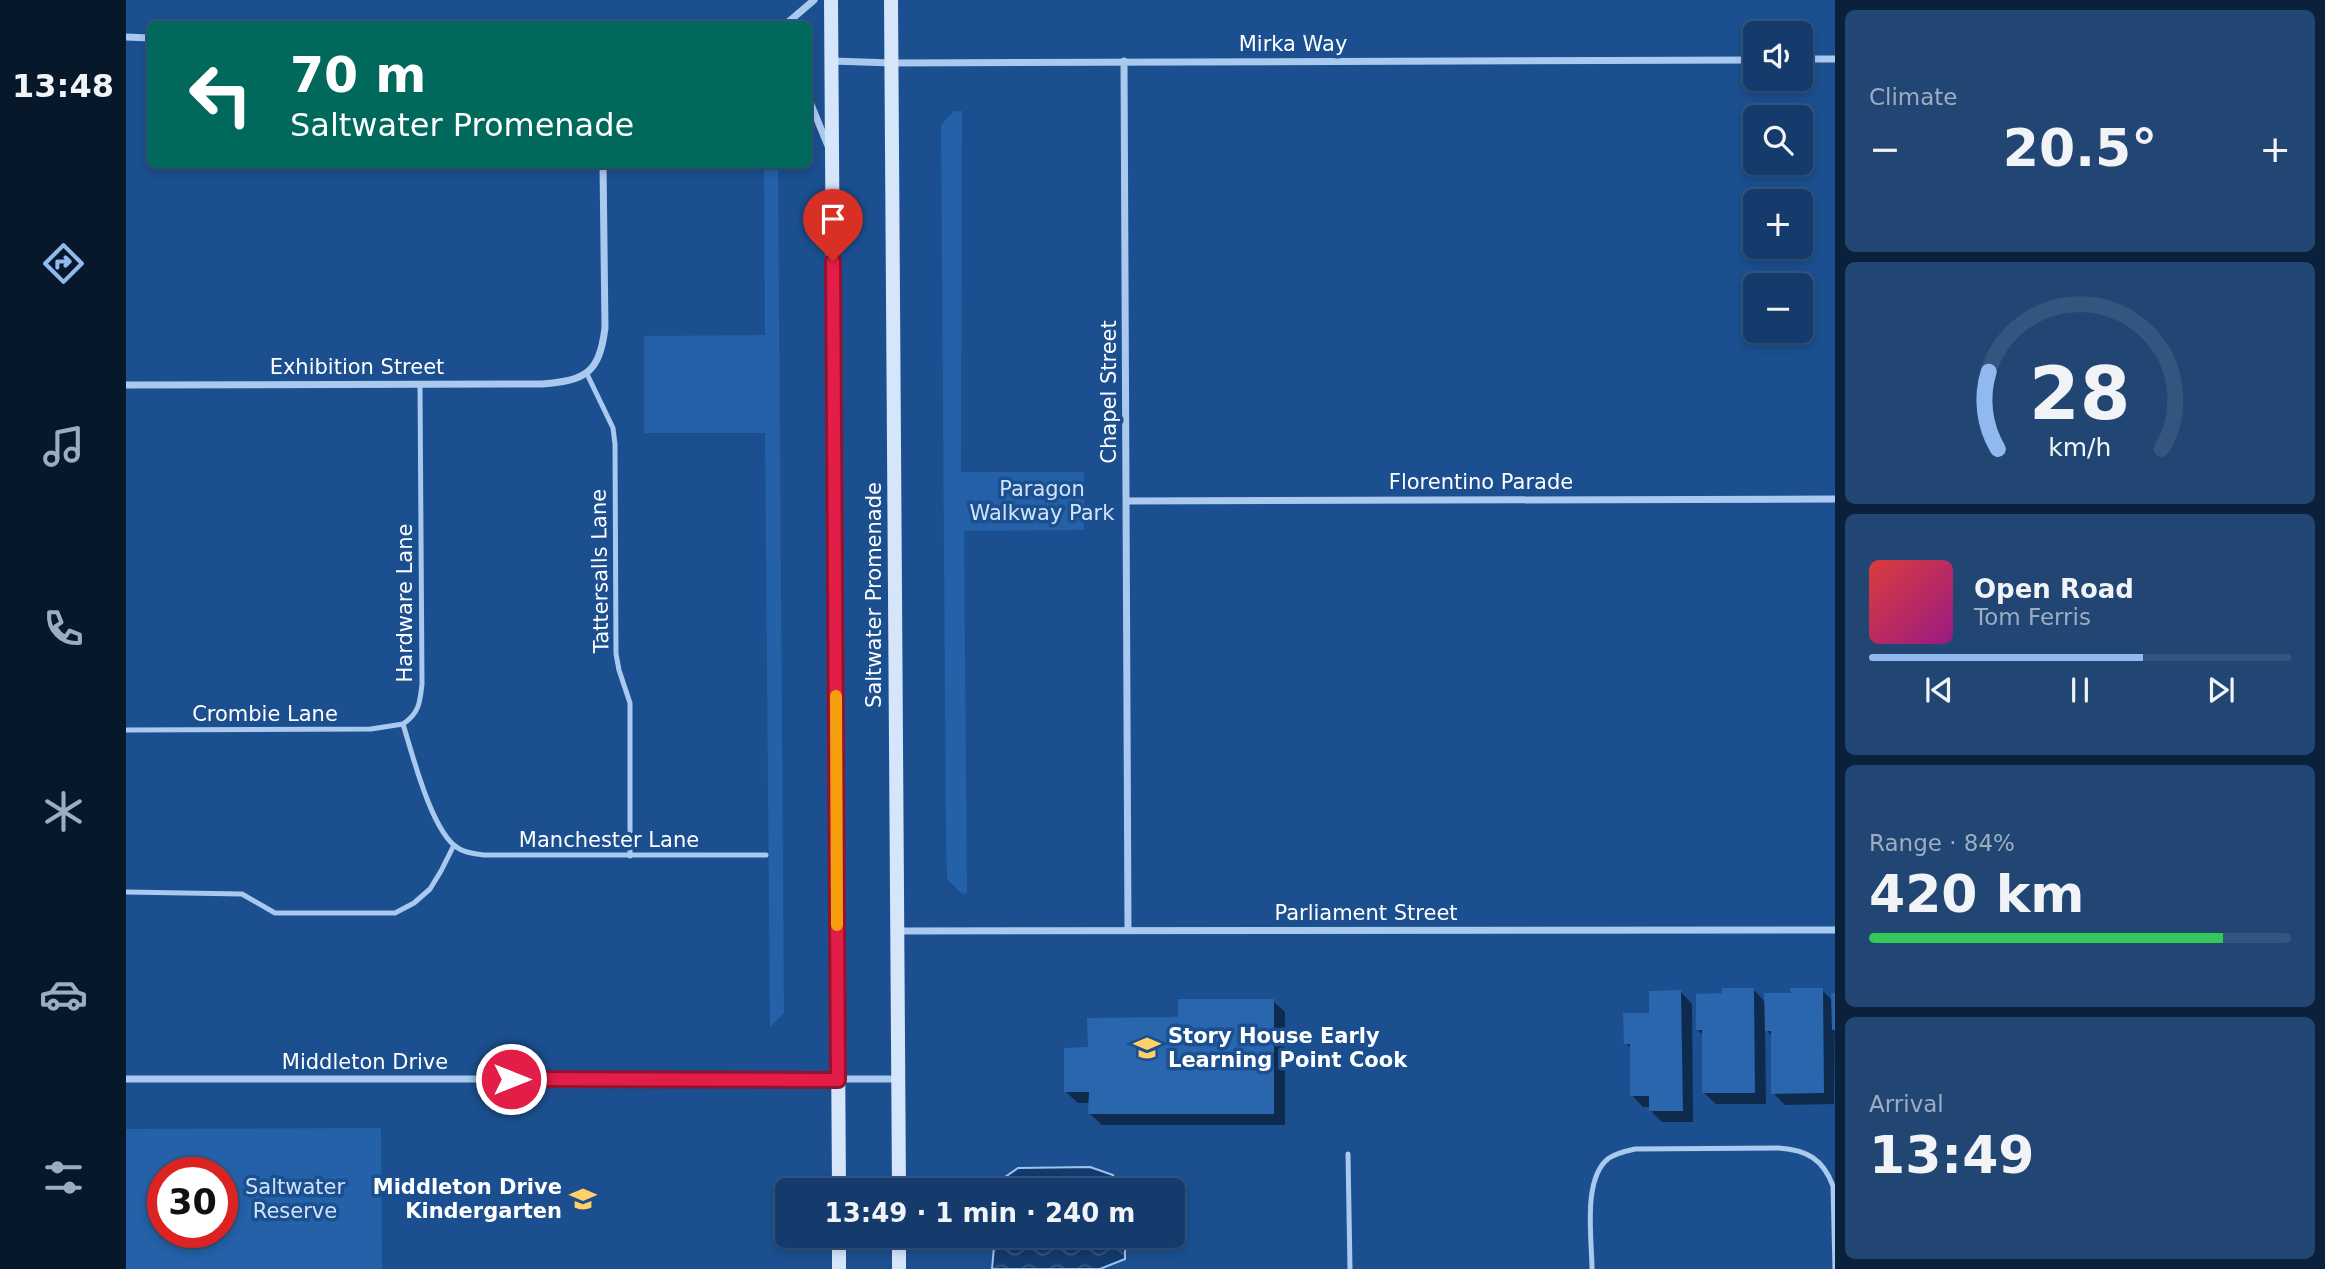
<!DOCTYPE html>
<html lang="en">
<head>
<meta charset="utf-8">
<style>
  :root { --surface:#143b6b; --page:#214673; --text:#f1f3f6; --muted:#9dadc1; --line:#33557e; --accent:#90b9f0 }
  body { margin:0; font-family:"DejaVu Sans",sans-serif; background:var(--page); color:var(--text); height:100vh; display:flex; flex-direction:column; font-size:26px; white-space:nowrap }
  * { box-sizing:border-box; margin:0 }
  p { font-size:23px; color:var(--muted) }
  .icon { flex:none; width:38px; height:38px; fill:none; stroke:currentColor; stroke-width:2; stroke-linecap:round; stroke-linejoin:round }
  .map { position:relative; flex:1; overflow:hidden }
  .sheet { display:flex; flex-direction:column; gap:10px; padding:10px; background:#0b203b; width:490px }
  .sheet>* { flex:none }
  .top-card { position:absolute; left:21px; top:21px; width:665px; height:147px; border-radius:10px; box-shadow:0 4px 10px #0003,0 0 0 2px var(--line); background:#00695c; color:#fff; overflow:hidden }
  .controls { position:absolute; left:1617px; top:21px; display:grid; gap:14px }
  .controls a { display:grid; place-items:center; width:70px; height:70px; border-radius:10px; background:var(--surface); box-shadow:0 4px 10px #0003,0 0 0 2px var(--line); font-size:35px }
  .speed { position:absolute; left:21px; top:1157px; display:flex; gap:14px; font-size:35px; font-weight:700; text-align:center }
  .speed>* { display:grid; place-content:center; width:91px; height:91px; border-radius:50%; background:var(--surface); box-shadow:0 4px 10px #0003,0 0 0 2px var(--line); line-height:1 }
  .speed .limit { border:10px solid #d22; background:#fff; color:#111 }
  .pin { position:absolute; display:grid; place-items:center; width:60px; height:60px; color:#fff; margin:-72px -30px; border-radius:50% 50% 50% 0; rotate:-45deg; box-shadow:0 0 7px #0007 }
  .pin .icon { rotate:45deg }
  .me { position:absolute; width:77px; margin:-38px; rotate:90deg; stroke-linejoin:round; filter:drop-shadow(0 0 5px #0008) }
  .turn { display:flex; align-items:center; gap:24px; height:147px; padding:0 28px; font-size:32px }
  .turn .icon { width:91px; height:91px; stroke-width:2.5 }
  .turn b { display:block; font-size:49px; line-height:60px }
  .big { font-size:52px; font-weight:800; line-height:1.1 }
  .sheet .card { flex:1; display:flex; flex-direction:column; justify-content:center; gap:10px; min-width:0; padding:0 24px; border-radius:10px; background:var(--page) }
  .sheet .dial { align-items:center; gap:0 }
  .dial svg { height:182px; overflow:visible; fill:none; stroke:var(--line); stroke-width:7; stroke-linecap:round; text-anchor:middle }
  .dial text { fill:var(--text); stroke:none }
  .song { display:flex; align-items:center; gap:21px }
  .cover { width:84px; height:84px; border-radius:10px; background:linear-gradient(135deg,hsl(0 70% 55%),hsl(310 70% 35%)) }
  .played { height:7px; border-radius:4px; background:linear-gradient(90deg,var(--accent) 65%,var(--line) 65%) }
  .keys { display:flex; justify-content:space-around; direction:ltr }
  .heat { display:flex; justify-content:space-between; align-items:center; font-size:38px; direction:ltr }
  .charge { height:10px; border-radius:5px; background:linear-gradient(90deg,#34c759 84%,var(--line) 0) }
  .trip { position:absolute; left:649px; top:1178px; width:410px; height:70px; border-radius:10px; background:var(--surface); box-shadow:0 4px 10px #0003,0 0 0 2px var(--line); font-weight:800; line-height:70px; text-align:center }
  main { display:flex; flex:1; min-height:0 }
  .tabs { display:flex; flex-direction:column; width:126px; justify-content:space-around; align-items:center; background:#08182b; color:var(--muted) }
  .tabs .icon { width:49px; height:49px }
  .tabs .active { color:var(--accent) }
  .tabs b { font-size:32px; color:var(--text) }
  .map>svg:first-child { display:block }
  .park { fill:#2461a8; fill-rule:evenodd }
  .water { fill:url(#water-waves); stroke:#9cc4f0; stroke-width:2 }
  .shadow { fill:#0007 }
  .building { fill:#2a66ad }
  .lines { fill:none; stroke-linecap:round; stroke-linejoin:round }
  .lane { stroke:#a9c9ee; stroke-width:5 }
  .street { stroke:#a9c9ee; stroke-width:7 }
  .secondary { stroke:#d6e6fa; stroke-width:14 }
  .route-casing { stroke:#92132f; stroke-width:18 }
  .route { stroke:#e11d48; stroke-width:12 }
  .slow { stroke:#f59e0b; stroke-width:12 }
  .labels { text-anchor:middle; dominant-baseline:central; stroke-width:7; stroke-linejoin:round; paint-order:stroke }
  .street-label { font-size:21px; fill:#fff; stroke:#1b4f8f }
  .park-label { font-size:21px; fill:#cfe3fa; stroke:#1b4f8f }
  .poi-label { font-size:21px; font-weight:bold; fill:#fff; stroke:#1b4f8f; text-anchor:start }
</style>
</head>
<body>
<main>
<nav class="tabs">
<b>13:48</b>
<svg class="icon active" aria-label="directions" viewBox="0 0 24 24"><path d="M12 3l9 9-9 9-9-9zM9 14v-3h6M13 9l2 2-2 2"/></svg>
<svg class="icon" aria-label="music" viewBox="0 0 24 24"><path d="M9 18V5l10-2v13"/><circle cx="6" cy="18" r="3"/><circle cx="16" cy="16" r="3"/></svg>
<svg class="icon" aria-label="phone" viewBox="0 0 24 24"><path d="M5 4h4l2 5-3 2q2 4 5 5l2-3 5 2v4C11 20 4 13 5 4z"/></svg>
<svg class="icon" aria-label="climate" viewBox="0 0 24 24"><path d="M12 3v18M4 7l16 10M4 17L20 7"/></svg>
<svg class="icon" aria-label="car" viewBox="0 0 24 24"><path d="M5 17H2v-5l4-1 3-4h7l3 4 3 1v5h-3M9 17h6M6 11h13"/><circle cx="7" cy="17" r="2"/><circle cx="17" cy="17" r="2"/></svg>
<svg class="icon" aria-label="filters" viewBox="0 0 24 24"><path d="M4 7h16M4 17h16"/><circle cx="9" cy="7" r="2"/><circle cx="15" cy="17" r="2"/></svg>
</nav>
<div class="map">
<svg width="1709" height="1269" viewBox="0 0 1709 1269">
  <defs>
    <pattern id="water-waves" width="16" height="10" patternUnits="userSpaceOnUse" patternTransform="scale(1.75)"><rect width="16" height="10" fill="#123a6d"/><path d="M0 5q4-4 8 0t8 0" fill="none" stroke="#365883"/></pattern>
  </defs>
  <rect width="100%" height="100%" fill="#1b4f8f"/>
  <!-- park -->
  <path class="park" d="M828 111H836L835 472H958V530L838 531 841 893 836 894 821 879 820 834 815 125Z
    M638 165H652L658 1013 644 1027 639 433H518V336L639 335Z
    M255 1128 256 1269H0V1129ZM37 1172H96V1232H37Z"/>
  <!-- water -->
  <path class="water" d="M964 1167 987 1175 993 1190H872V1182L892 1168Z
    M869 1236H999V1259L974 1269H866Z"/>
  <!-- shadow -->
  <path class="shadow" d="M1627 989 1640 1003 1696 990 1707 1001 1709 995 1708 1104 1659 1105 1647 1093 1646 1036 1639 1028 1640 1104H1590L1578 1093V1036L1572 1030 1597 995Z
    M1555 992 1566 1004 1567 1122H1536L1524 1110V1107H1517L1506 1095V1049L1500 1043 1525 1014Z
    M1147 1001 1159 1012V1125H976L964 1114V1103H952L940 1092 963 1049 1054 1019Z"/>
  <!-- building -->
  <path class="building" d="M1596 988H1628L1629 1093H1576V1030H1570V994L1596 993Z
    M1664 988H1697L1698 1093 1645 1094V1031H1639L1638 993H1665Z
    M1555 990 1557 1111H1523V1096H1504V1044H1498L1497 1013H1523V991Z
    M1705 993H1709V1030H1706Z
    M1052 999H1148V1114H962L963 1092H938V1048L962 1047 961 1018 1052 1017Z"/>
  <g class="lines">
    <!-- lane -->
    <path class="lane" d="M461 374 487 428 489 444 490 654 493 670 504 703V856
      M294 385 296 684C294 703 293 713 277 724 286 753 306 833 332 848 339 853 349 854 358 855H640
      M0 730 245 729 277 724
      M0 892 116 894 149 913H269L288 903 304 889 315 871 328 845
      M1222 1154 1224 1269
      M1466 1269C1466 1239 1456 1178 1483 1158 1491 1153 1500 1151 1509 1149L1653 1148C1681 1150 1697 1159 1707 1186L1709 1269"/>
    <!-- street -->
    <path class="street" d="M660 24 688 0
      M0 37 24 38
      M1675 59H1709
      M706 61 766 63 1629 60
      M998 61 1002 931
      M682 97 702 146
      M0 385 416 384C460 380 473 374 479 328L477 164
      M1001 501 1709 499
      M772 931 1709 930
      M0 1079H772"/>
    <!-- secondary -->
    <path class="secondary" d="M705 0 713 1190
      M765 0 773 1190
      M713 1236V1269
      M773 1236V1269"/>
  </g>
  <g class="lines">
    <!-- route casing -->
    <g class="route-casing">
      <path id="route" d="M385 1079 712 1080 707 261"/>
    </g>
    <!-- route -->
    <use href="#route" class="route"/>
    <!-- slow -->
    <path class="slow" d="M710 696 711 925"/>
  </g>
  <!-- icons -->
  <defs>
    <g id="school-bare" transform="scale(2.1)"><path d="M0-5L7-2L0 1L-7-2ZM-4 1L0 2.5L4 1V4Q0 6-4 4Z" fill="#ffd166" stroke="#1b4f8f" stroke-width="2.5" paint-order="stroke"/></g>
  </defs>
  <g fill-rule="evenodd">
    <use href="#school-bare" x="1021" y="1048"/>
    <use href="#school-bare" x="457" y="1199"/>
  </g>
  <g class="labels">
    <!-- street labels -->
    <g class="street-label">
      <text x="1167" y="44">Mirka Way</text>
      <text x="231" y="367">Exhibition Street</text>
      <text transform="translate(983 392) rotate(-90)">Chapel Street</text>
      <text x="1355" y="482">Florentino Parade</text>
      <text transform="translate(474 571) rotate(-91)">Tattersalls Lane</text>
      <text transform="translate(748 595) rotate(-90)">Saltwater Promenade</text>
      <text transform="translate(279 603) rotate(-90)">Hardware Lane</text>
      <text x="139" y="714">Crombie Lane</text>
      <text x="483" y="840">Manchester Lane</text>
      <text x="1240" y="913">Parliament Street</text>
      <text x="239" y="1062">Middleton Drive</text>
    </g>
    <!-- park labels -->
    <g class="park-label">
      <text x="916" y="489">Paragon<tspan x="916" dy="24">Walkway Park</tspan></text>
      <text x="169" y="1187">Saltwater<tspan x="169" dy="24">Reserve</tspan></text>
    </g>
    <!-- poi labels -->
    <g class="poi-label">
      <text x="1042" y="1036">Story House Early<tspan x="1042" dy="24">Learning Point Cook</tspan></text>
      <text x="436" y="1187" text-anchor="end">Middleton Drive<tspan x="436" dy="24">Kindergarten</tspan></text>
    </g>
  </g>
</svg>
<div class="controls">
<a><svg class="icon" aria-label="sound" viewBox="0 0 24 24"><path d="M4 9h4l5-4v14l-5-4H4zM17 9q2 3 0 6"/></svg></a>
<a><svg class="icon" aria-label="search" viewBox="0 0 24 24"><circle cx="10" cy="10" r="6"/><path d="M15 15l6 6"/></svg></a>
<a>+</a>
<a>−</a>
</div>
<div class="speed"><div class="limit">30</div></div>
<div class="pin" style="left:707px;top:261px;background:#d93025"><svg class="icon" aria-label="arrive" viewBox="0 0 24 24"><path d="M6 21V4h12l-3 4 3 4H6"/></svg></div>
<svg class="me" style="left:385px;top:1079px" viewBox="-20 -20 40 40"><circle r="17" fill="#e11d48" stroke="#fff" stroke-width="3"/><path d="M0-11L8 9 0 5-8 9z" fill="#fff"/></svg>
<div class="trip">13:49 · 1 min · 240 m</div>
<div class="top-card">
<div class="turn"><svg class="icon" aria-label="left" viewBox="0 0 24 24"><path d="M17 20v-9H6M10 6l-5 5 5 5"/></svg><div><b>70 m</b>Saltwater Promenade</div></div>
</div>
</div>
<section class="sheet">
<div class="card"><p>Climate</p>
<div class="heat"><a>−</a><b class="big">20.5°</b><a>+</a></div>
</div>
<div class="card dial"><svg viewBox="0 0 100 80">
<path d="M14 69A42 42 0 1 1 86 69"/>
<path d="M14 69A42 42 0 0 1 10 35" stroke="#90b9f0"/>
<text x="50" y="56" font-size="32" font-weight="700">28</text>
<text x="50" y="72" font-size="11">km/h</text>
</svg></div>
<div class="card">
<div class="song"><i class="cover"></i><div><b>Open Road</b><p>Tom Ferris</p></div></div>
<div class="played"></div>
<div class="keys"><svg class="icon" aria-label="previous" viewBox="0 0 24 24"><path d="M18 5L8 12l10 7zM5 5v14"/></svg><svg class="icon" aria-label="pause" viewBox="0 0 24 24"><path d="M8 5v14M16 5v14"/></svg><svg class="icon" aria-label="next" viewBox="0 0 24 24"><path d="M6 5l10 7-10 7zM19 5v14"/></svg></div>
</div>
<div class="card"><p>Range · 84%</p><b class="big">420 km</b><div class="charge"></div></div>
<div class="card"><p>Arrival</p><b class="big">13:49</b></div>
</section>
</main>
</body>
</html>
